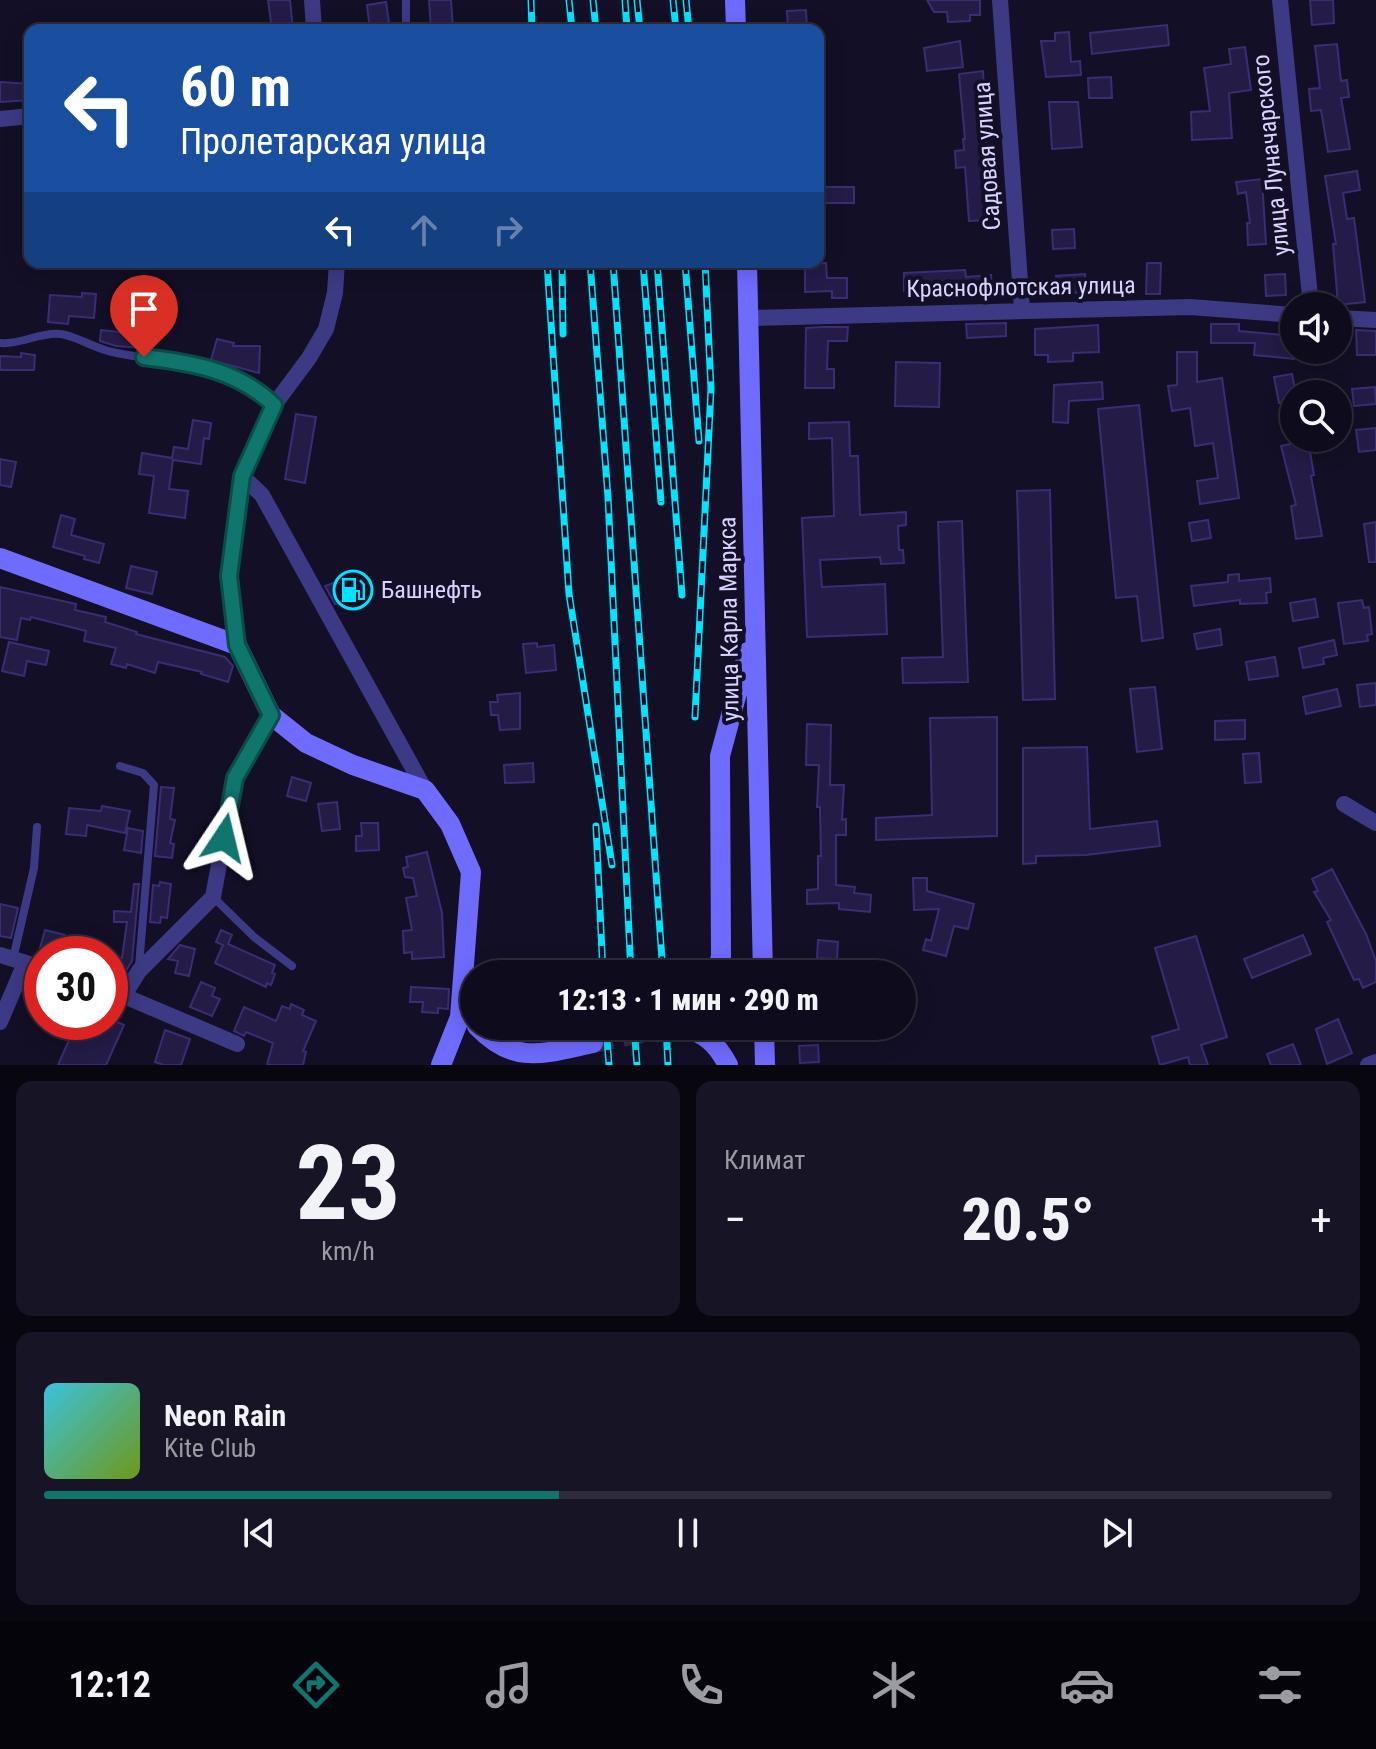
<!DOCTYPE html>
<html lang="ru">
<head>
<meta charset="utf-8">
<style>
  :root { --surface:#0e0b1c; --page:#171425; --text:#f1f3f6; --muted:#9b9ba3; --line:#2e2b3b; --accent:#0f766e }
  body { margin:0; font-family:"Roboto Condensed",sans-serif; background:var(--page); color:var(--text); height:100vh; display:flex; flex-direction:column; font-size:30px; white-space:nowrap }
  * { box-sizing:border-box; margin:0 }
  p { font-size:26px; color:var(--muted) }
  .icon { flex:none; width:44px; height:44px; fill:none; stroke:currentColor; stroke-width:2; stroke-linecap:round; stroke-linejoin:round }
  .map { position:relative; height:1065px; overflow:hidden }
  .side { display:flex; flex-direction:column; gap:16px; padding:16px; background:#08060f; flex:1 }
  .side>* { flex:none }
  .top-card { position:absolute; left:24px; top:24px; width:800px; height:244px; border-radius:16px; box-shadow:0 4px 20px #0003,0 0 0 2px var(--line); background:#1a4fa0; color:#fff; overflow:hidden }
  .buttons { position:absolute; left:1280px; top:292px; display:grid; gap:16px }
  .buttons a { display:grid; place-items:center; width:72px; height:72px; border-radius:50%; background:var(--surface); box-shadow:0 4px 20px #0003,0 0 0 2px var(--line); font-size:40px }
  .speed { position:absolute; left:24px; top:936px; display:flex; gap:16px; font-size:40px; font-weight:700; text-align:center }
  .speed>* { display:grid; place-content:center; width:104px; height:104px; border-radius:50%; background:var(--surface); box-shadow:0 4px 20px #0003,0 0 0 2px var(--line); line-height:1 }
  .speed .limit { border:12px solid #d22; background:#fff; color:#111 }
  .pin { position:absolute; display:grid; place-items:center; width:68px; height:68px; color:#fff; margin:-82px -34px; border-radius:50% 50% 50% 0; rotate:-45deg; box-shadow:0 0 8px #0007 }
  .pin .icon { rotate:45deg }
  .me { position:absolute; width:88px; margin:-44px; rotate:10deg; stroke-linejoin:round; filter:drop-shadow(0 0 6px #0008) }
  .turn { display:flex; align-items:center; gap:28px; height:168px; padding:0 24px; font-size:36px }
  .turn .icon { width:104px; height:104px; stroke-width:2.5 }
  .turn b { display:block; font-size:56px; line-height:68px }
  .lanes { display:flex; align-items:center; height:76px; padding:0 24px; background:#0003; justify-content:center; gap:40px; direction:ltr }
  .lanes .off { opacity:.35 }
  .big { font-size:60px; font-weight:800; line-height:1.1 }
  .side .tile { flex:1; display:flex; flex-direction:column; justify-content:center; gap:12px; min-width:0; padding:0 28px; border-radius:16px; background:var(--page) }
  .side .dial { align-items:center; gap:0 }
  .dial b { font-size:104px; line-height:1 }
  .song { display:flex; align-items:center; gap:24px }
  .cover { width:96px; height:96px; border-radius:12px; background:linear-gradient(135deg,hsl(190 70% 55%),hsl(80 70% 35%)) }
  .played { height:8px; border-radius:4px; background:linear-gradient(90deg,var(--accent) 40%,var(--line) 40%) }
  .keys { display:flex; justify-content:space-around; direction:ltr }
  .heat { display:flex; justify-content:space-between; align-items:center; font-size:44px; direction:ltr }
  .side .tiles { flex:1; display:grid; gap:16px; grid-template-columns:1fr 1fr }
  .tile:last-child { grid-column:span 2 }
  .trip { position:absolute; left:460px; top:960px; width:456px; height:80px; border-radius:40px; background:var(--surface); box-shadow:0 4px 20px #0003,0 0 0 2px var(--line); font-weight:800; line-height:80px; text-align:center }
  .menu { display:flex; height:128px; justify-content:space-around; align-items:center; background:#06040b; color:var(--muted) }
  .menu .icon { width:56px; height:56px }
  .menu .on { color:var(--accent) }
  .menu b { font-size:36px; color:var(--text) }
  .map>svg:first-child { display:block }
  .building { fill:#241b47; stroke:#3b2d73; stroke-width:2 }
  .lines { fill:none; stroke-linecap:round; stroke-linejoin:round }
  .secondary-tunnel { stroke:#312d47; stroke-width:20; stroke-dasharray:20 10; stroke-linecap:butt }
  .lane { stroke:#3d3a85; stroke-width:8 }
  .street { stroke:#3d3a85; stroke-width:16 }
  .secondary { stroke:#6f6bff; stroke-width:20 }
  .rail-casing { stroke:#00e5ff; stroke-width:7 }
  .rail { stroke:#130f26; stroke-width:4; stroke-dasharray:12; stroke-linecap:butt }
  .route-casing { stroke:#0a4d48; stroke-width:20 }
  .route { stroke:#0f766e; stroke-width:14 }
  .labels { text-anchor:middle; dominant-baseline:central; stroke-width:8; stroke-linejoin:round; paint-order:stroke }
  .street-label { font-size:24px; fill:#d9d4ff; stroke:#130f26 }
  .poi-label { font-size:24px; fill:#d9d4ff; stroke:#130f26; text-anchor:start }
</style>
</head>
<body>
<div class="map">
<svg width="1376" height="1065" viewBox="0 0 1376 1065">
  <rect width="100%" height="100%" fill="#130f26"/>
  <!-- building -->
  <path class="building" d="M268 0H290L293 30H272Z
    M429 0H451L453 30H431Z
    M927 0H980V15H970V21L948 22 947 12H934Z
    M1310 0H1333L1334 23 1312 25Z
    M386 2 390 30H370L367 5Z
    M806 10 807 30H788L787 11Z
    M1167 25 1169 45 1092 54 1090 33Z
    M1069 32 1071 62 1080 61 1081 75 1046 77 1041 41H1055V33Z
    M960 41 963 67 927 71 924 48Z
    M1337 44 1341 81 1347 80 1349 97 1341 98 1350 149 1328 152 1321 110 1311 111 1309 89 1320 88 1315 46Z
    M1245 47 1251 90 1229 93 1232 138 1192 140 1191 112 1210 111 1204 68 1231 64 1229 49Z
    M983 71 986 119H989L990 131 986 132 988 208H991V220L969 221 965 167 956 168 955 151 964 150 963 139H965L959 74Z
    M1111 77 1112 98H1089L1088 78Z
    M0 82 30 84V100L0 102Z
    M1049 102H1078L1082 147 1052 149Z
    M1357 171 1360 190 1343 193 1347 219 1354 218 1365 302 1338 305 1333 244H1336L1325 176Z
    M1262 179 1266 244 1248 245 1247 223H1250L1246 192 1238 194 1236 182Z
    M818 187H854V203H818Z
    M1074 229 1075 248 1053 249 1052 230Z
    M826 263 827 278H847V298H832V291L805 292V264Z
    M1147 263H1161L1160 294H1146Z
    M965 270 966 277 991 275 992 289 941 292 904 291V273Z
    M1085 274 1087 292 1057 294 1056 276Z
    M1285 274 1286 295 1266 296 1265 275Z
    M82 293 96 294 94 318 69 316 68 324 48 322 50 295 82 297Z
    M1006 323V336L967 338 966 324Z
    M1211 324H1239V331L1294 336V359L1254 355 1255 343H1211Z
    M1098 325 1099 352 1073 353V361L1048 362V355H1035V329Z
    M822 327H848L847 341H828L827 369H834V388H805L806 328Z
    M101 330 145 335 144 348 116 346 100 341Z
    M1356 330 1376 331V355H1357Z
    M217 339 234 343 233 346H260L259 373 211 360Z
    M1177 352H1197V382L1222 378 1239 498 1200 504 1197 481 1218 478 1213 443 1195 446 1190 408 1172 411 1168 386 1177 385Z
    M21 353 35 355 34 370H0V356L21 357Z
    M896 362 940 363 939 407 895 406Z
    M1292 374 1296 394H1294V400L1279 403 1274 377Z
    M1102 382 1103 399 1069 401 1068 423 1053 422 1054 385Z
    M1375 387 1376 404 1354 406 1352 389Z
    M1139 405 1163 638 1142 641 1137 596 1116 598 1098 409Z
    M296 414 316 417 305 483 285 479Z
    M193 420 211 423 209 439 204 438 201 464 173 460 169 489 188 491 185 518 149 513 154 476 139 474 142 453 172 458 174 447 188 449Z
    M849 422 850 456H858L860 515 906 512V525L898 526 899 550H903L904 563 881 564 880 557 820 560 822 587 885 584 887 634 807 637 802 518 834 516 832 438 809 439V423Z
    M1376 428V450L1359 452 1356 430Z
    M1308 440 1314 475 1311 476 1322 536 1296 539 1291 506 1296 505 1281 446Z
    M0 459 16 462 11 487 0 485Z
    M1050 490 1055 699 1023 700 1017 491Z
    M61 515 75 519 71 535 104 544 99 563 84 559 85 556 53 547Z
    M1208 520 1211 538 1192 541 1189 523Z
    M962 521 968 682 903 683 902 658 943 657 938 522Z
    M1376 522V562H1369L1364 524Z
    M131 566 157 572 152 594 126 588Z
    M1239 574V581L1270 578 1271 592 1266 593 1267 603 1240 604V600L1194 606 1191 586 1228 582V575Z
    M354 576 361 595 335 604 325 586Z
    M0 587 76 604 75 610 106 617 105 622 137 632 136 634 225 657 233 666 228 682 201 674 202 672 158 662 155 673 127 664 126 668 111 664 116 648 84 641 86 631 31 617 30 620 21 618 17 640 0 637Z
    M1315 599 1318 617 1293 621 1290 603Z
    M1362 600 1364 608 1369 607 1372 634 1367 635 1368 641 1344 644 1338 603Z
    M1220 629 1222 645 1197 649 1194 634Z
    M1334 640 1337 655 1323 658 1324 664 1303 668 1299 648Z
    M9 642 49 651 46 665 27 661 24 676 2 671Z
    M537 643V647L554 645 556 670 526 673 523 644Z
    M1275 657 1278 676 1249 680 1246 662Z
    M1376 683V705L1360 707 1357 685Z
    M1155 687 1162 749 1137 752 1130 689Z
    M1337 689 1341 706 1306 714 1303 697Z
    M520 693V729L500 730 498 715H491L490 702H498L497 695Z
    M997 717V836L876 840V818L932 815 930 718Z
    M1245 720V739L1215 740V721Z
    M807 724 831 725 830 785H844L842 820 846 819V835H836V885L855 887 854 893 871 895 870 912 839 909V903L807 904V890L818 889V856H821L820 807H817L819 765H806Z
    M1087 747 1090 829 1157 821 1160 846 1086 855 1036 856V863L1023 864V748Z
    M1259 753 1261 782 1245 783 1243 754Z
    M533 763 534 782 505 783 504 765Z
    M292 777 311 783 306 801 287 796Z
    M161 787 174 788 170 819 175 820 170 843 174 844 172 858 155 856Z
    M337 802 340 829 322 831 318 804Z
    M102 806 130 811 125 833 87 825 86 836 66 834 69 808 101 811Z
    M361 823H378L379 850 356 851V836H362Z
    M128 828 143 831 141 853 124 850Z
    M427 852 442 913 444 957 412 959V952L404 953 403 931 412 930 406 898 417 896 413 878 405 877 403 868 408 867 406 857Z
    M1332 869 1366 934 1376 961V982L1363 988 1359 979 1354 980 1327 922 1331 920 1314 892 1318 891 1312 879Z
    M913 878H927V891L974 904 968 929 954 926 946 956 923 950 926 939 931 941 939 909 914 910Z
    M160 882 171 884 167 918 161 917 160 923 150 922 153 885 159 886Z
    M134 884H139L132 961 119 982 120 974 111 971 114 956 122 958 127 922H114V911L131 912Z
    M0 904 18 908 11 938 0 936Z
    M45 930 65 935 60 954 40 948Z
    M221 930 232 935 228 944 275 965 272 973 275 974 271 985 267 983 266 987 215 963 223 945 216 942Z
    M1303 935 1311 954 1252 978 1244 959Z
    M1196 936 1227 1037 1201 1045 1208 1065H1190L1188 1057 1160 1065 1152 1037 1179 1029 1155 948Z
    M818 940 838 942 837 959 817 958Z
    M180 945 195 949 189 976 175 973 178 961 168 959Z
    M201 982 215 988 212 996 220 999 212 1016 190 1007Z
    M411 987 449 989 448 1009 438 1008V1013L422 1012 423 1002H410Z
    M291 1004 304 1010 302 1015 316 1021 303 1051 306 1052 303 1065H267L273 1043 246 1032 244 1036 234 1031 244 1007 276 1021 282 1006 290 1009Z
    M110 1019 124 1025 106 1065H58L77 1022H110Z
    M1338 1019 1352 1053 1327 1064 1316 1029Z
    M165 1030 190 1039 181 1065H164L155 1062Z
    M1293 1044 1301 1065H1271L1267 1054Z
    M818 1045 819 1062 800 1063 799 1046Z"/>
  <g class="lines">
    <!-- secondary-tunnel -->
    <path class="secondary-tunnel" d="M593 1043 677 1026"/>
    <!-- lane -->
    <path class="lane" d="M406 30V0
      M0 343C21 345 39 332 60 334 74 335 96 349 112 352 171 365 227 360 274 405
      M120 766 143 773 154 785 139 966
      M213 897 254 937 292 966
      M13 959 34 868 37 827"/>
    <!-- street -->
    <path class="street" d="M312 0 314 30
      M1000 0 1022 310
      M1280 0 1311 306
      M0 119 30 116
      M749 318 1190 307 1294 315
      M1338 318 1376 320
      M242 476 262 495 425 790
      M237 645 229 576 242 476 274 405 309 358 326 329 335 293 337 262
      M1344 804 1376 823
      M0 955 42 968
      M110 990 237 1044
      M124 995 139 971 213 897 235 778 271 715
      M0 1022 25 963
      M1368 1065 1376 1062"/>
    <!-- secondary -->
    <path class="secondary" d="M735 0 736 30
      M747 262 763 974
      M0 558 237 645 271 715 306 743 353 765 425 790 450 824 471 872 460 1017 441 1065
      M715 974 721 957 720 756 748 652
      M477 1026C514 1065 542 1054 593 1043
      M680 1026C704 1033 716 1042 728 1065
      M764 1026 765 1065"/>
    <!-- rail casing -->
    <g class="rail-casing">
      <path id="rail" d="M531 0 532 30
        M569 0 572 30
        M593 0 596 30
        M625 0 627 30
        M637 0 640 30
        M673 0 676 30
        M686 0 689 30
        M547 262 569 594 612 865
        M562 262 563 334
        M590 262 608 497 631 974
        M613 262 663 974
        M643 262 661 502
        M657 262 682 595
        M685 262 699 441
        M695 717 711 389 705 262
        M596 826 603 974
        M606 1026 609 1065
        M634 1026 637 1065
        M666 1026 668 1065"/>
    </g>
    <!-- rail -->
    <use href="#rail" class="rail"/>
  </g>
  <g class="lines">
    <!-- route casing -->
    <g class="route-casing">
      <path id="route" d="M144 357C193 363 237 370 274 405L242 476 229 576 237 645 271 715 235 778 224 838"/>
    </g>
    <!-- route -->
    <use href="#route" class="route"/>
  </g>
  <!-- icons -->
  <defs>
    <g id="fuel-ring" transform="scale(2)"><circle r="9.5" fill="#130f26" stroke="#00e5ff" stroke-width="1.5"/><path d="M-5.5-6h7V0h2V4h1.3V-2.5L3-4.5l.8-.8L6-3V5H2.5V1h-1V6h-7ZM-4.2-4.7v3.2H.2V-4.7Z" fill="#00e5ff"/></g>
  </defs>
  <g fill-rule="evenodd">
    <use href="#fuel-ring" x="353" y="590"/>
  </g>
  <g class="labels">
    <!-- street labels -->
    <g class="street-label">
      <text transform="translate(1271 155) rotate(-96)">улица Луначарского</text>
      <text transform="translate(987 156) rotate(-94)">Садовая улица</text>
      <text transform="translate(1021 287) rotate(-1)">Краснофлотская улица</text>
      <text transform="translate(729 619) rotate(-91)">улица Карла Маркса</text>
    </g>
    <!-- poi labels -->
    <g class="poi-label">
      <text x="381" y="590">Башнефть</text>
    </g>
  </g>
</svg>
<div class="buttons">
<a><svg class="icon" aria-label="sound" viewBox="0 0 24 24"><path d="M4 9h4l5-4v14l-5-4H4zM17 9q2 3 0 6"/></svg></a>
<a><svg class="icon" aria-label="search" viewBox="0 0 24 24"><circle cx="10" cy="10" r="6"/><path d="M15 15l6 6"/></svg></a>
</div>
<div class="speed"><div class="limit">30</div></div>
<div class="pin" style="left:144px;top:357px;background:#d93025"><svg class="icon" aria-label="arrive" viewBox="0 0 24 24"><path d="M6 21V4h12l-3 4 3 4H6"/></svg></div>
<svg class="me" style="left:224px;top:838px" viewBox="-20 -20 40 40"><path d="M0-17L14 15 0 8-14 15z" fill="#0f766e" stroke="#fff" stroke-width="4"/></svg>
<div class="trip">12:13 · 1 мин · 290 m</div>
<div class="top-card">
<div class="turn"><svg class="icon" aria-label="left" viewBox="0 0 24 24"><path d="M17 20v-9H6M10 6l-5 5 5 5"/></svg><div><b>60 m</b>Пролетарская улица</div></div>
<div class="lanes"><svg class="icon" aria-label="left" viewBox="0 0 24 24"><path d="M17 20v-9H6M10 6l-5 5 5 5"/></svg><svg class="icon off" aria-label="ahead" viewBox="0 0 24 24"><path d="M12 20V5M6 11l6-6 6 6"/></svg><svg class="icon off" aria-label="right" viewBox="0 0 24 24"><path d="M7 20v-9h11M14 6l5 5-5 5"/></svg></div>
</div>
</div>
<section class="side">
<div class="tiles">
<div class="tile dial"><b>23</b><p>km/h</p></div>
<div class="tile"><p>Климат</p>
<div class="heat"><a>−</a><b class="big">20.5°</b><a>+</a></div>
</div>
<div class="tile">
<div class="song"><i class="cover"></i><div><b>Neon Rain</b><p>Kite Club</p></div></div>
<div class="played"></div>
<div class="keys"><svg class="icon" aria-label="previous" viewBox="0 0 24 24"><path d="M18 5L8 12l10 7zM5 5v14"/></svg><svg class="icon" aria-label="pause" viewBox="0 0 24 24"><path d="M8 5v14M16 5v14"/></svg><svg class="icon" aria-label="next" viewBox="0 0 24 24"><path d="M6 5l10 7-10 7zM19 5v14"/></svg></div>
</div>
</div>
</section>
<nav class="menu">
<b>12:12</b>
<svg class="icon on" aria-label="directions" viewBox="0 0 24 24"><path d="M12 3l9 9-9 9-9-9zM9 14v-3h6M13 9l2 2-2 2"/></svg>
<svg class="icon" aria-label="music" viewBox="0 0 24 24"><path d="M9 18V5l10-2v13"/><circle cx="6" cy="18" r="3"/><circle cx="16" cy="16" r="3"/></svg>
<svg class="icon" aria-label="phone" viewBox="0 0 24 24"><path d="M5 4h4l2 5-3 2q2 4 5 5l2-3 5 2v4C11 20 4 13 5 4z"/></svg>
<svg class="icon" aria-label="climate" viewBox="0 0 24 24"><path d="M12 3v18M4 7l16 10M4 17L20 7"/></svg>
<svg class="icon" aria-label="car" viewBox="0 0 24 24"><path d="M5 17H2v-5l4-1 3-4h7l3 4 3 1v5h-3M9 17h6M6 11h13"/><circle cx="7" cy="17" r="2"/><circle cx="17" cy="17" r="2"/></svg>
<svg class="icon" aria-label="filters" viewBox="0 0 24 24"><path d="M4 7h16M4 17h16"/><circle cx="9" cy="7" r="2"/><circle cx="15" cy="17" r="2"/></svg>
</nav>
</body>
</html>
